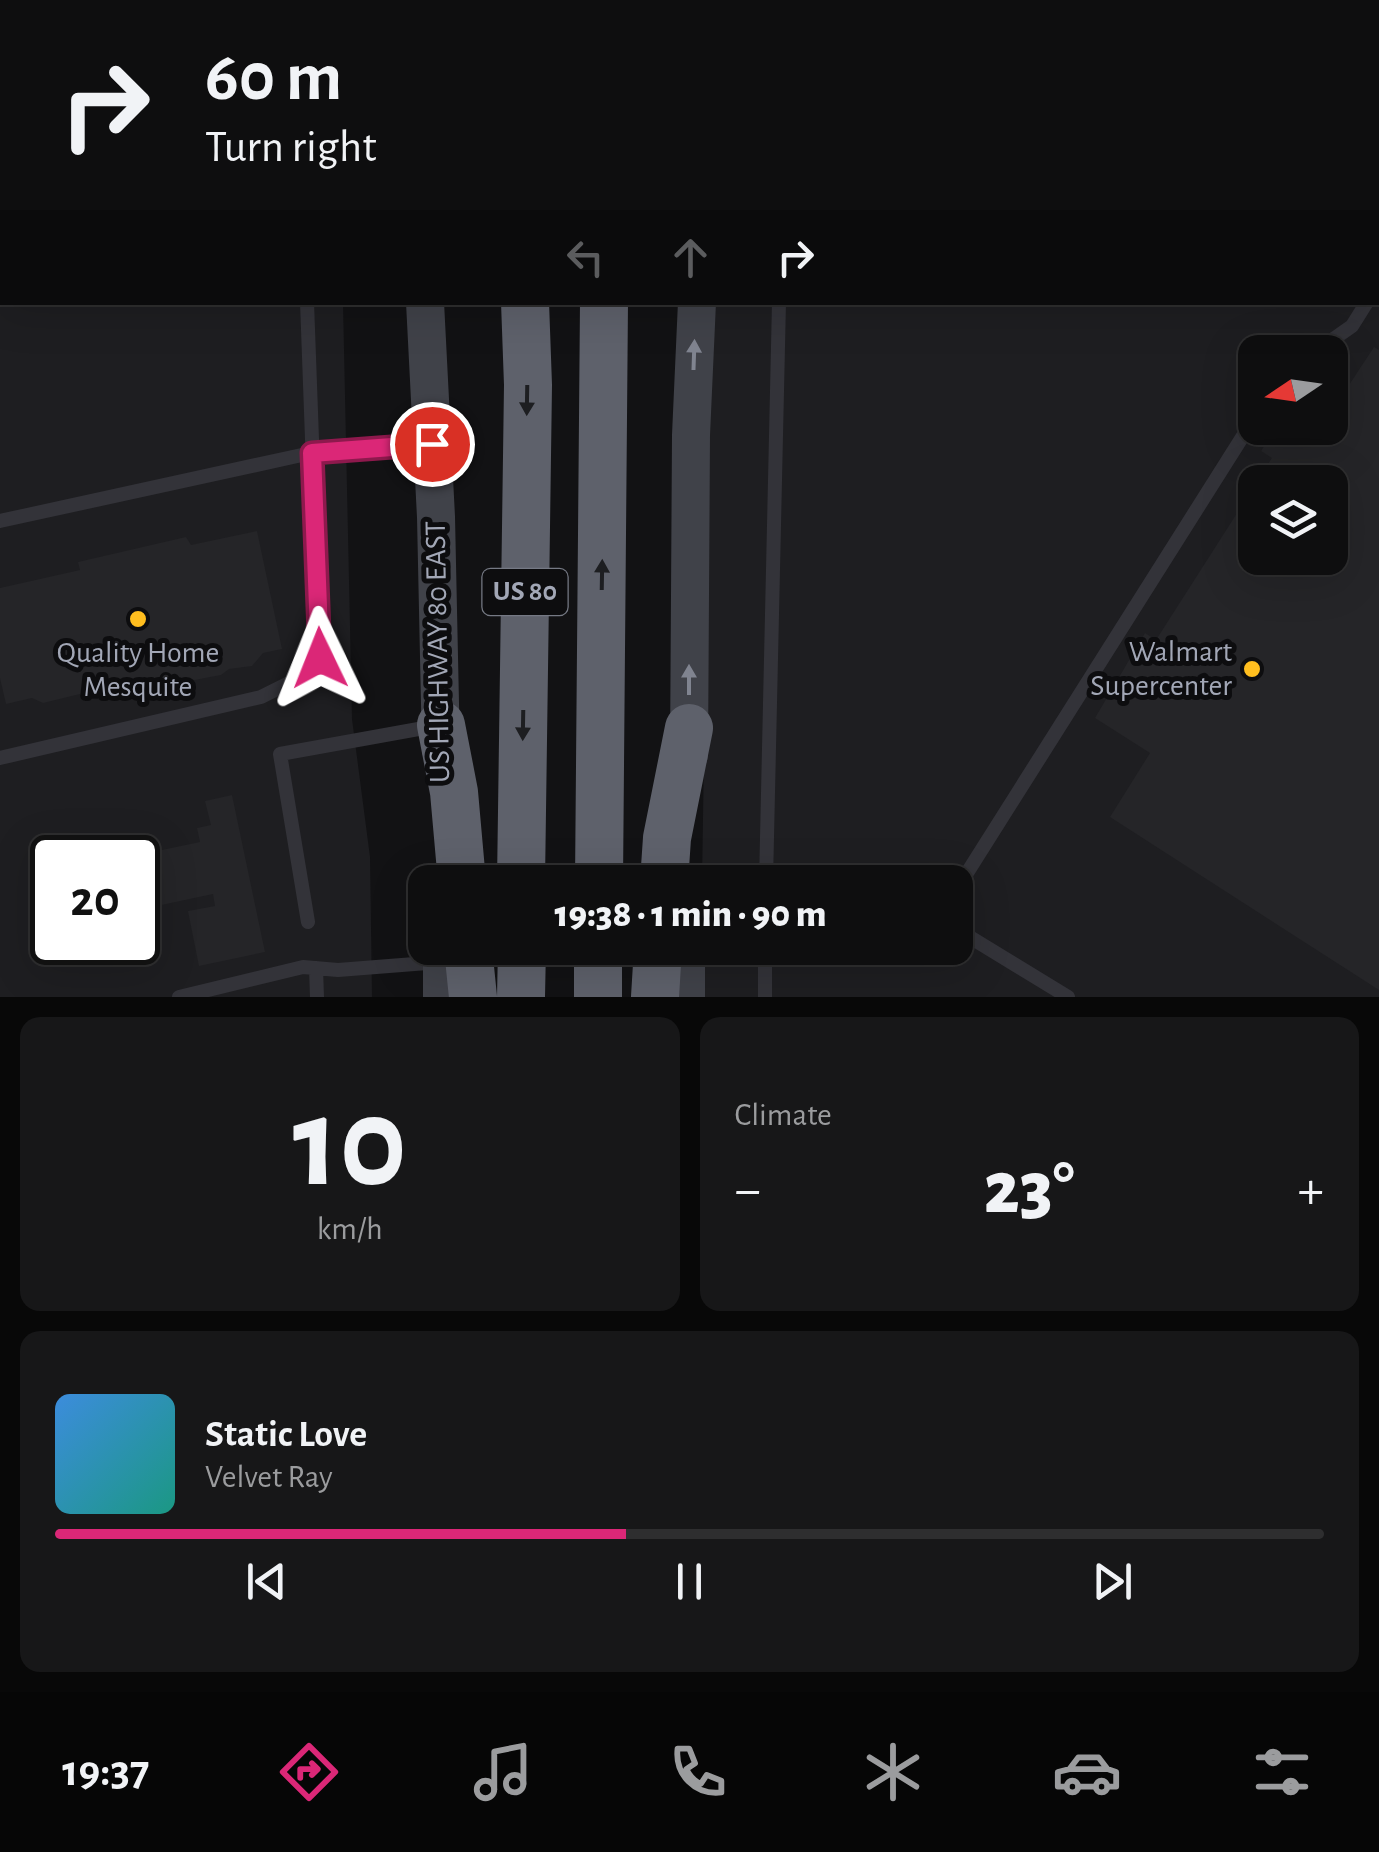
<!DOCTYPE html>
<html lang="en">
<head>
<meta charset="utf-8">
<style>
  :root { --surface:#0e0e0f; --page:#171718; --text:#f1f3f6; --muted:#9b9c9e; --line:#2e2e2f; --accent:#db2777 }
  body { margin:0; font-family:"Alegreya Sans",sans-serif; background:var(--page); color:var(--text); height:100vh; display:flex; flex-direction:column; font-size:38px; white-space:nowrap }
  * { box-sizing:border-box; margin:0 }
  p { font-size:32px; color:var(--muted) }
  .icon { flex:none; width:55px; height:55px; fill:none; stroke:currentColor; stroke-width:2; stroke-linecap:round; stroke-linejoin:round }
  .map { position:relative; height:997px; overflow:hidden }
  .panel { display:flex; flex-direction:column; gap:20px; padding:20px; background:#080808; flex:1 }
  .panel>* { flex:none }
  .banner { position:absolute; left:0px; top:0px; width:1380px; height:305px; box-shadow:0 10px 40px #0002,0 0 0 2px var(--line); background:#0e0e0f; color:var(--text); overflow:hidden }
  .needle { width:65px; rotate:257deg }
  .buttons { position:absolute; left:1238px; top:335px; display:grid; gap:20px }
  .buttons a { display:grid; place-items:center; width:110px; height:110px; border-radius:20px; background:var(--surface); box-shadow:0 10px 40px #0002,0 0 0 2px var(--line); font-size:50px }
  .speed { position:absolute; left:30px; top:835px; display:flex; gap:20px; font-size:50px; font-weight:700; text-align:center }
  .speed>* { display:grid; place-content:center; width:130px; height:130px; border-radius:50%; background:var(--surface); box-shadow:0 10px 40px #0002,0 0 0 2px var(--line); line-height:1 }
  .speed .limit { border:5px solid #111; border-radius:15px; background:#fff; color:#111 }
  .pin { position:absolute; display:grid; place-items:center; width:85px; height:85px; color:#fff; margin:-42px; border:5px solid #fff; border-radius:50%; box-shadow:0 2px 10px #0007 }
  .me { position:absolute; width:110px; margin:-55px; rotate:358deg; stroke-linejoin:round; filter:drop-shadow(0 0 8px #0008) }
  .turn { display:flex; align-items:center; gap:35px; height:210px; padding:0 40px; font-size:45px }
  .turn .icon { width:130px; height:130px; stroke-width:2.5 }
  .turn b { display:block; font-size:70px; line-height:85px }
  .lanes { display:flex; align-items:center; height:95px; padding:0 40px; background:#0003; justify-content:center; gap:50px; direction:ltr }
  .lanes .off { opacity:.35 }
  .big { font-size:75px; font-weight:800; line-height:1.1 }
  .panel .card { flex:1; display:flex; flex-direction:column; justify-content:center; gap:15px; min-width:0; padding:0 35px; border-radius:20px; background:var(--page) }
  .panel .dial { align-items:center; gap:0 }
  .dial b { font-size:130px; line-height:1 }
  .song { display:flex; align-items:center; gap:30px }
  .cover { width:120px; height:120px; border-radius:15px; background:linear-gradient(135deg,hsl(210 70% 55%),hsl(170 70% 35%)) }
  .played { height:10px; border-radius:5px; background:linear-gradient(90deg,var(--accent) 45%,var(--line) 45%) }
  .keys { display:flex; justify-content:space-around; direction:ltr }
  .heat { display:flex; justify-content:space-between; align-items:center; font-size:55px; direction:ltr }
  .panel .tiles { flex:1; display:grid; gap:20px; grid-template-columns:1fr 1fr }
  .card:last-child { grid-column:span 2 }
  .trip { position:absolute; left:408px; top:865px; width:565px; height:100px; border-radius:20px; background:var(--surface); box-shadow:0 10px 40px #0002,0 0 0 2px var(--line); font-weight:800; line-height:100px; text-align:center }
  .tabs { display:flex; height:160px; justify-content:space-around; align-items:center; background:#060606; color:var(--muted) }
  .tabs .icon { width:70px; height:70px }
  .tabs .selected { color:var(--accent) }
  .tabs b { font-size:45px; color:var(--text) }
  .map>svg:first-child { display:block }
  .built { fill:#1e1e21; fill-rule:evenodd }
  .building { fill:#252528 }
  .lines { fill:none; stroke-linecap:round; stroke-linejoin:round }
  .lane { stroke:#333339; stroke-width:14 }
  .secondary { stroke:#404249; stroke-width:38 }
  .highway { stroke:#5e616b; stroke-width:48 }
  .oneway { fill:#808490 }
  .oneway2 { fill:#1d1e21 }
  .route-casing { stroke:#8e194d; stroke-width:25 }
  .route { stroke:#db2777; stroke-width:18 }
  .poi-dot { fill:#ffbe1f; stroke:#0d0d0f; stroke-width:4 }
  .labels { text-anchor:middle; dominant-baseline:central; stroke-width:10; stroke-linejoin:round; paint-order:stroke }
  .shield { fill:#0d0d0f; stroke:#757984; stroke-width:2.5 }
  .shield-label { font-size:28px; font-weight:bold; fill:#a2a7b6 }
  .street-label { font-size:30px; fill:#a2a7b6; stroke:#0d0d0f }
  .poi-label { font-size:30px; fill:#a2a7b6; stroke:#0d0d0f; text-anchor:end }
</style>
</head>
<body>
<div class="map">
<svg width="1379" height="997" viewBox="0 0 1379 997">
  <rect width="100%" height="100%" fill="#121214"/>
  <!-- built -->
  <path class="built" d="M0 0H336L2 2V302L343 303 352 719 370 857 372 997H0ZM52 858H138V942H52Z
    M711 0H1379V997H701V948H955V882H702L711 303 1378 302V2ZM1255 352H1330V428H1255ZM1255 482H1330V558H1255Z"/>
  <!-- building -->
  <path class="building" d="M1374 347 1379 350V990L1110 817 1150 753 1095 718 1145 633 1156 640 1255 485V558H1330V482H1256L1272 458 1261 451 1276 428H1330V414Z
    M257 531 282 649 263 653 252 666 229 669 221 675 84 701 80 694 43 703 32 698 6 704 0 678V588L80 570 78 562 186 537 191 545Z
    M232 795 265 952 199 966 188 911 215 906 213 894 138 910V855L200 842 197 828 211 825 205 801Z"/>
  <g class="lines">
    <!-- lane -->
    <path class="lane" d="M53 0V2
      M314 0V2
      M1353 0 1357 2
      M792 2 803 0
      M1152 2 1162 0
      M1378 15 1379 16
      M0 43 2 42
      M0 91 2 100
      M1378 285 1379 283
      M1315 352 1352 326 1367 302
      M0 521 311 453 432 444
      M0 758 261 697 295 680 320 658 307 302
      M766 882 779 302
      M780 882C801 871 815 872 836 882
      M955 892 1255 417
      M308 922 280 754 435 726
      M955 928 1068 997
      M316 968 317 997
      M179 997 303 967 338 970 440 962
      M765 997V948"/>
    <!-- secondary -->
    <path class="secondary" d="M411 0V2
      M704 2V0
      M425 302 436 517 441 750
      M689 755 691 435 697 302
      M442 948V997
      M686 997V948"/>
    <!-- highway -->
    <path class="highway" d="M515 0V2
      M598 0V2
      M441 725 454 792 462 882
      M521 882 528 385 525 302
      M599 882 604 302
      M664 882 667 838 689 728
      M468 948 473 997
      M521 997 522 948
      M598 997V948
      M655 997 658 948"/>
  </g>
  <!-- one-way arrows -->
  <defs><path id="oneway-solid" d="M-6-.8H1V-3.2L6.5 0L1 3.2V.8H-6Z" transform="scale(2.5)"/></defs>
  <g class="oneway">
    <use href="#oneway-solid" transform="translate(694 355) rotate(-88)"/>
    <use href="#oneway-solid" transform="translate(689 680) rotate(-90)"/>
  </g>
  <g class="oneway2">
    <use href="#oneway-solid" transform="translate(527 400) rotate(91)"/>
    <use href="#oneway-solid" transform="translate(602 575) rotate(-89)"/>
    <use href="#oneway-solid" transform="translate(523 725) rotate(91)"/>
  </g>
  <g class="lines">
    <!-- route casing -->
    <g class="route-casing">
      <path id="route" d="M320 658 312 453 432 444"/>
    </g>
    <!-- route -->
    <use href="#route" class="route"/>
  </g>
  <!-- markers -->
  <g class="poi-dot">
    <circle cx="138" cy="619" r="10"/>
    <circle cx="1252" cy="669" r="10"/>
  </g>
  <g class="labels">
    <!-- shield labels -->
    <rect class="shield" x="482.5" y="569" width="85" height="46" rx="8"/>
    <g class="shield-label">
      <text x="525" y="592">US 80</text>
    </g>
    <!-- street labels -->
    <g class="street-label">
      <text transform="translate(438 652) rotate(-91)">US HIGHWAY 80 EAST</text>
    </g>
    <!-- poi labels -->
    <g class="poi-label">
      <text x="1232" y="652">Walmart<tspan x="1232" dy="34">Supercenter</tspan></text>
      <text x="138" y="653" text-anchor="middle">Quality Home<tspan x="138" dy="34">Mesquite</tspan></text>
    </g>
  </g>
</svg>
<div class="buttons">
<a><svg class="needle" viewBox="-14 -14 28 28"><path d="M0-13l5 13h-10z" fill="#e53935"/><path d="M0 13l5-13h-10z" fill="#9b9c9e"/></svg></a>
<a><svg class="icon" aria-label="layers" viewBox="0 0 24 24"><path d="M12 4l9 5-9 5-9-5zM3 14l9 5 9-5"/></svg></a>
</div>
<div class="speed"><div class="limit">20</div></div>
<div class="pin" style="left:432px;top:444px;background:#d93025"><svg class="icon" aria-label="arrive" viewBox="0 0 24 24"><path d="M6 21V4h12l-3 4 3 4H6"/></svg></div>
<svg class="me" style="left:320px;top:658px" viewBox="-20 -20 40 40"><path d="M0-17L14 15 0 8-14 15z" fill="#db2777" stroke="#fff" stroke-width="4"/></svg>
<div class="trip">19:38 · 1 min · 90 m</div>
<div class="banner">
<div class="turn"><svg class="icon" aria-label="right" viewBox="0 0 24 24"><path d="M7 20v-9h11M14 6l5 5-5 5"/></svg><div><b>60 m</b>Turn right</div></div>
<div class="lanes"><svg class="icon off" aria-label="left" viewBox="0 0 24 24"><path d="M17 20v-9H6M10 6l-5 5 5 5"/></svg><svg class="icon off" aria-label="ahead" viewBox="0 0 24 24"><path d="M12 20V5M6 11l6-6 6 6"/></svg><svg class="icon" aria-label="right" viewBox="0 0 24 24"><path d="M7 20v-9h11M14 6l5 5-5 5"/></svg></div>
</div>
</div>
<section class="panel">
<div class="tiles">
<div class="card dial"><b>10</b><p>km/h</p></div>
<div class="card"><p>Climate</p>
<div class="heat"><a>−</a><b class="big">23°</b><a>+</a></div>
</div>
<div class="card">
<div class="song"><i class="cover"></i><div><b>Static Love</b><p>Velvet Ray</p></div></div>
<div class="played"></div>
<div class="keys"><svg class="icon" aria-label="previous" viewBox="0 0 24 24"><path d="M18 5L8 12l10 7zM5 5v14"/></svg><svg class="icon" aria-label="pause" viewBox="0 0 24 24"><path d="M8 5v14M16 5v14"/></svg><svg class="icon" aria-label="next" viewBox="0 0 24 24"><path d="M6 5l10 7-10 7zM19 5v14"/></svg></div>
</div>
</div>
</section>
<nav class="tabs">
<b>19:37</b>
<svg class="icon selected" aria-label="directions" viewBox="0 0 24 24"><path d="M12 3l9 9-9 9-9-9zM9 14v-3h6M13 9l2 2-2 2"/></svg>
<svg class="icon" aria-label="music" viewBox="0 0 24 24"><path d="M9 18V5l10-2v13"/><circle cx="6" cy="18" r="3"/><circle cx="16" cy="16" r="3"/></svg>
<svg class="icon" aria-label="phone" viewBox="0 0 24 24"><path d="M5 4h4l2 5-3 2q2 4 5 5l2-3 5 2v4C11 20 4 13 5 4z"/></svg>
<svg class="icon" aria-label="climate" viewBox="0 0 24 24"><path d="M12 3v18M4 7l16 10M4 17L20 7"/></svg>
<svg class="icon" aria-label="car" viewBox="0 0 24 24"><path d="M5 17H2v-5l4-1 3-4h7l3 4 3 1v5h-3M9 17h6M6 11h13"/><circle cx="7" cy="17" r="2"/><circle cx="17" cy="17" r="2"/></svg>
<svg class="icon" aria-label="filters" viewBox="0 0 24 24"><path d="M4 7h16M4 17h16"/><circle cx="9" cy="7" r="2"/><circle cx="15" cy="17" r="2"/></svg>
</nav>
</body>
</html>
